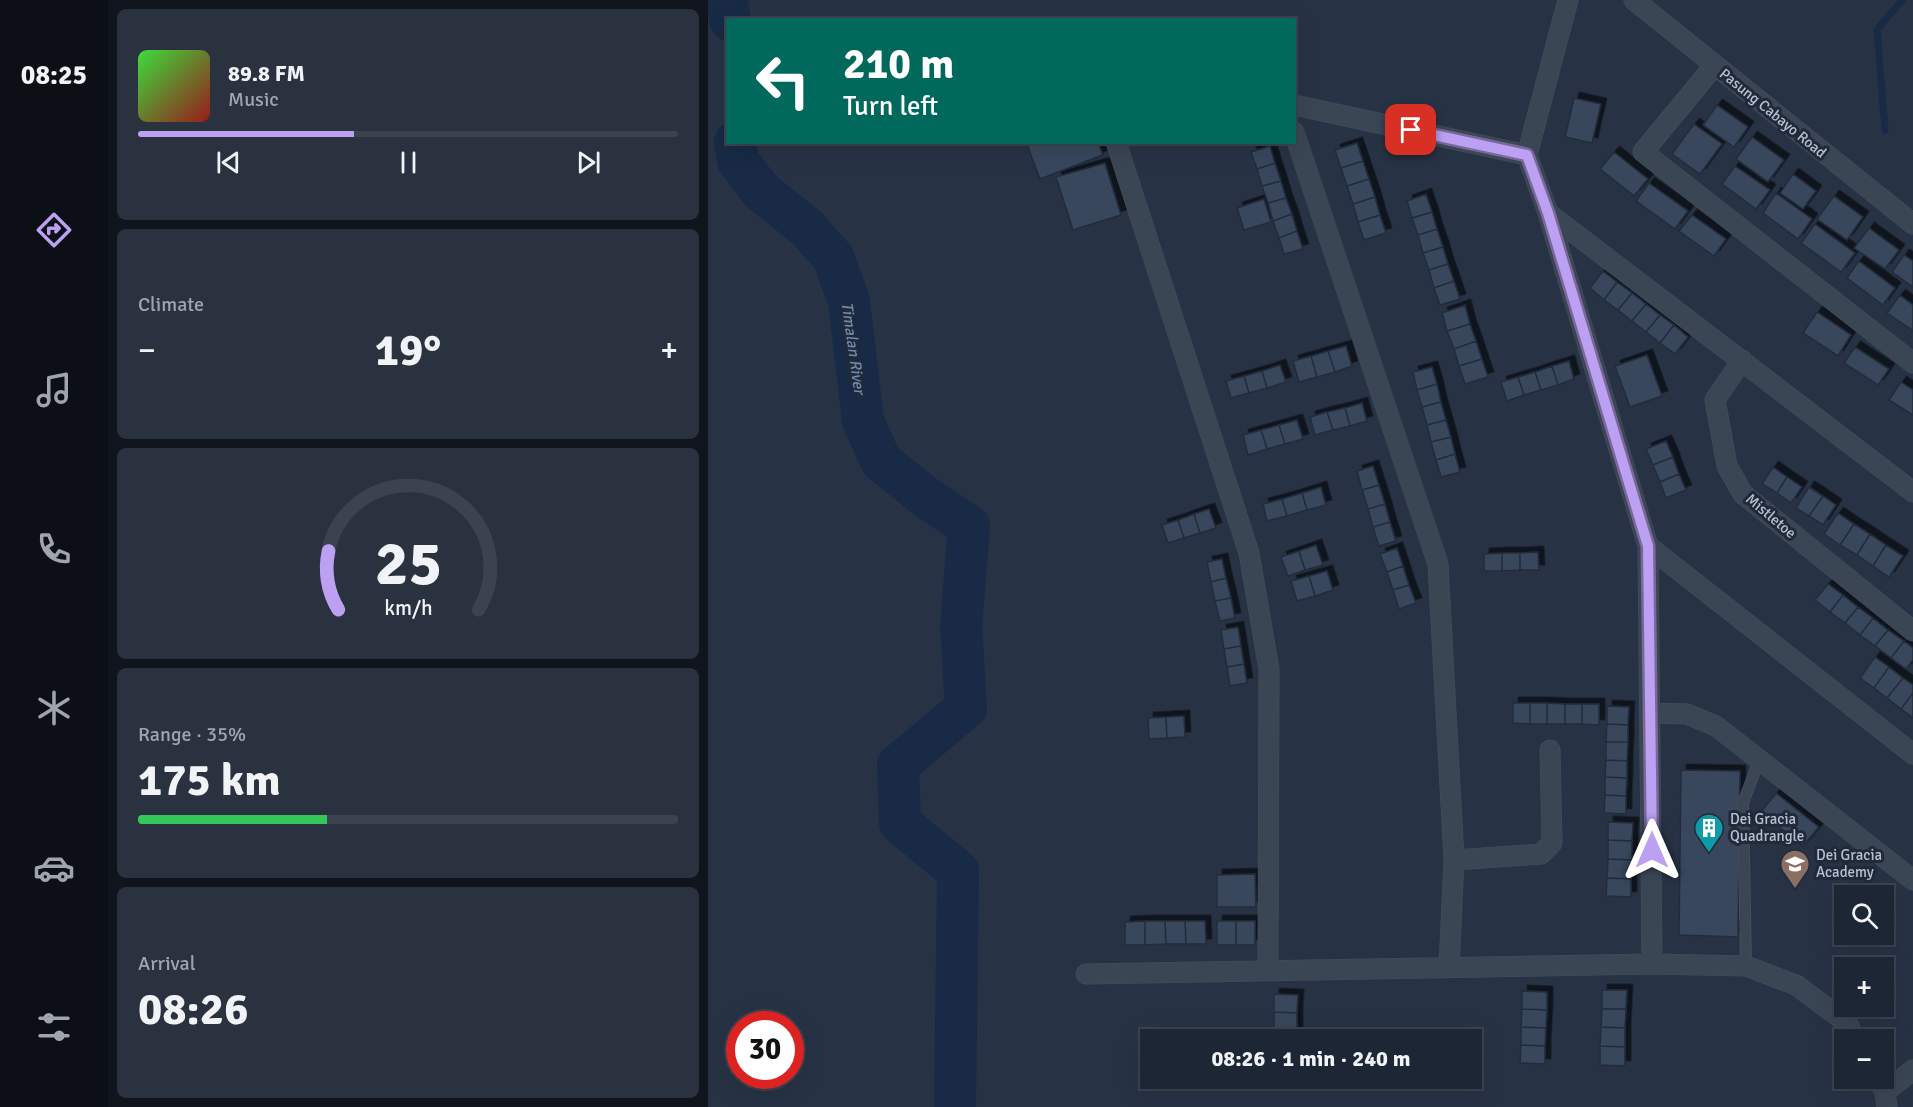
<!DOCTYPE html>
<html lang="en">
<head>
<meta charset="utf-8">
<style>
  :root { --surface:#1d2634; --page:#2a3240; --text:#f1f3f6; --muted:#a0a5ac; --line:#3b434f; --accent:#bca0f2 }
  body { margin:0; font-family:Signika,sans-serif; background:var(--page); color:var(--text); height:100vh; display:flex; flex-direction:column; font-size:22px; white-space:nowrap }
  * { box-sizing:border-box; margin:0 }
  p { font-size:20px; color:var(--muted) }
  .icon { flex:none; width:33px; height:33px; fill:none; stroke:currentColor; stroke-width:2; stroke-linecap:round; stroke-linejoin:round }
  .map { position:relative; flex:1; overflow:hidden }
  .sheet { display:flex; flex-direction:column; gap:9px; padding:9px; background:#10151d; width:600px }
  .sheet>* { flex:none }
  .banner { position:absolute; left:18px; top:18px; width:570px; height:126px; border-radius:0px; box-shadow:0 6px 24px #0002,0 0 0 2px var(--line); background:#00695c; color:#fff; overflow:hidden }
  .fabs { position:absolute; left:1126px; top:885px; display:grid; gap:12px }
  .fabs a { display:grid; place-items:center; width:60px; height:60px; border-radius:0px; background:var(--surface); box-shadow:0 6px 24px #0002,0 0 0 2px var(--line); font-size:30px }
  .speed { position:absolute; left:18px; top:1011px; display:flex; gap:12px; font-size:30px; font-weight:700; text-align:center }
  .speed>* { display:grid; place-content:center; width:78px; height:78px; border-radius:50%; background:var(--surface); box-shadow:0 6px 24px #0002,0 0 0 2px var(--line); line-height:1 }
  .speed .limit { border:9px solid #d22; background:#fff; color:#111 }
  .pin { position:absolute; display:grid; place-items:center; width:51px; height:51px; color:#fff; margin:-26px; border-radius:12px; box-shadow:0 3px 9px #0006 }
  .me { position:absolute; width:66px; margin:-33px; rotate:0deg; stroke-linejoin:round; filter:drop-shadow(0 0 4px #0008) }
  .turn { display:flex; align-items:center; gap:21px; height:126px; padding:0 18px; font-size:27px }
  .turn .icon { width:78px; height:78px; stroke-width:2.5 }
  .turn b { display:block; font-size:42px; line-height:51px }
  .big { font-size:45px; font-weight:700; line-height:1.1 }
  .sheet .card { flex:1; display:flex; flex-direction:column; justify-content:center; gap:9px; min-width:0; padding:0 21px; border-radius:9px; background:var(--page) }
  .sheet .dial { align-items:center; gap:0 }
  .dial svg { height:156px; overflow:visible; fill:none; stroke:var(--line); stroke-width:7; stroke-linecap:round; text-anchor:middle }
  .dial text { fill:var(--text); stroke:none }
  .song { display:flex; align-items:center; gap:18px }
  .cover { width:72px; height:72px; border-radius:9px; background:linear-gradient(135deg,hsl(120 70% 55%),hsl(0 70% 35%)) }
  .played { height:6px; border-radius:3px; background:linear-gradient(90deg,var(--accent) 40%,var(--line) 40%) }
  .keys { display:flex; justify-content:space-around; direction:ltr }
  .heat { display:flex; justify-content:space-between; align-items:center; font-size:33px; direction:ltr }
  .charge { height:9px; border-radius:4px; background:linear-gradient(90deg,#34c759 35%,var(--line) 0) }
  .trip { position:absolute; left:432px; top:1029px; width:342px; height:60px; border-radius:0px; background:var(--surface); box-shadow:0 6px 24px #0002,0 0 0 2px var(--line); font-weight:700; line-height:60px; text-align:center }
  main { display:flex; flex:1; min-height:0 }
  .tabs { display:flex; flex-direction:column; width:108px; justify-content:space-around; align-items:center; background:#0c0f15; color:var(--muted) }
  .tabs .icon { width:42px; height:42px }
  .tabs .on { color:var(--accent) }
  .tabs b { font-size:27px; color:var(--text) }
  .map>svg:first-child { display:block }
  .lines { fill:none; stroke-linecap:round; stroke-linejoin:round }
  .stream { stroke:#182a45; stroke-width:7 }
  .river { stroke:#182a45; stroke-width:42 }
  .building { fill:#38475b; stroke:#222c3c; stroke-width:1.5; filter:url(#shadow) }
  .service-casing { stroke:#454e5e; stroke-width:12 }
  .minor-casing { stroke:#454e5e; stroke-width:21 }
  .service { stroke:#3b4655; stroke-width:10 }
  .minor { stroke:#3b4655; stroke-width:20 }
  .route-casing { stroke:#7a689d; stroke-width:15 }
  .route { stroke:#bca0f2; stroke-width:10 }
  .labels { text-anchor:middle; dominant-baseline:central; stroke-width:6; stroke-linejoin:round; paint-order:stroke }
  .street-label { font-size:15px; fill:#b9c1ce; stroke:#202a3a }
  .poi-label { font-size:15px; fill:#b9c1ce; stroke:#202a3a; text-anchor:start }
  .water-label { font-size:16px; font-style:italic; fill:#718bae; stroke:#202a3a }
</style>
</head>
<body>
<main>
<nav class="tabs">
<b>08:25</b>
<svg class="icon on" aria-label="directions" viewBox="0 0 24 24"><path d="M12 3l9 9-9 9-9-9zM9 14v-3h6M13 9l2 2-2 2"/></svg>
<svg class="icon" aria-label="music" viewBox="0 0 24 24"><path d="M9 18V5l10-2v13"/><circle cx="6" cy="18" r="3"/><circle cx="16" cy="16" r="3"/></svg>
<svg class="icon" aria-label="phone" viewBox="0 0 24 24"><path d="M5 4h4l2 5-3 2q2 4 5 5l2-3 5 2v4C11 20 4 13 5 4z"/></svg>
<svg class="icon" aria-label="climate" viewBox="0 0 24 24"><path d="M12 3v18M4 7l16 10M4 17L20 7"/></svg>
<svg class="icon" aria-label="car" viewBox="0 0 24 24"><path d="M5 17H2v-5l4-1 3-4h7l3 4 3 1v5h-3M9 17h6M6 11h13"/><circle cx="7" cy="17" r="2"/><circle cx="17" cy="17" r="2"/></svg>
<svg class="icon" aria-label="filters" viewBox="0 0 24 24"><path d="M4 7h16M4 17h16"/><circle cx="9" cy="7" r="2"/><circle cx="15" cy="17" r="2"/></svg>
</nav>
<section class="sheet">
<div class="card">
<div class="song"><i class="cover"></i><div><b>89.8 FM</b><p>Music</p></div></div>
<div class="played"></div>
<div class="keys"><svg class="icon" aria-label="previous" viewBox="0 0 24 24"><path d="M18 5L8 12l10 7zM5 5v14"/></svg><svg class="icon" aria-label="pause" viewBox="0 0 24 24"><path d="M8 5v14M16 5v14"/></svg><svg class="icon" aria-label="next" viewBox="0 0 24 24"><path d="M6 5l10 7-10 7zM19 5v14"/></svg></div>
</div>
<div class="card"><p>Climate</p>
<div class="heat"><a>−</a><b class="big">19°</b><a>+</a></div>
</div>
<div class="card dial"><svg viewBox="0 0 100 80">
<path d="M14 69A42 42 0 1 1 86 69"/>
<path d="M14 69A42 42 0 0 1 9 39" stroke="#bca0f2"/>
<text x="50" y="56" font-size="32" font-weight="700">25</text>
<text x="50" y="72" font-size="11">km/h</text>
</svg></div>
<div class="card"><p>Range · 35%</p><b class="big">175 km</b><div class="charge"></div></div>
<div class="card"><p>Arrival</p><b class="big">08:26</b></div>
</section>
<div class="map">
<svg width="1205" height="1107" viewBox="0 0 1205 1107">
  <defs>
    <filter id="shadow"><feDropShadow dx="5.5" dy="-5.5" stdDeviation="0" flood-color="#0009"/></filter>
  </defs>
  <rect width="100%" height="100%" fill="#273345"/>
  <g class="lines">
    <!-- stream -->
    <path class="stream" d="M1177 130 1169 30 1194 0"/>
    <!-- river -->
    <path class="river" d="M19 0 22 20
      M27 142 30 161 53 191 98 227 125 257 141 301 155 421 173 461 219 498 261 526 253 626 258 708 190 765 192 823 250 871 247 1107"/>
  </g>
  <!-- building -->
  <path class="building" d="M866 98 893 104 884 143 857 137Z
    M1009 105 1040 127 1026 147 995 125Z
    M986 124 1014 144 992 174 964 154Z
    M1044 137 1076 160 1060 182 1028 159Z
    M318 142H390L395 155 332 179Z
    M649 143 655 161 633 168 627 150Z
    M562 146 567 163 549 169 543 152Z
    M906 152 940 179 926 196 892 169Z
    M655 161 661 179 639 186 633 168Z
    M397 163 413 215 365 230 348 177Z
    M567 163 573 181 554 186 549 169Z
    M1027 166 1062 190 1048 209 1014 184Z
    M1085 174 1108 191 1095 209 1072 193Z
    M661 179 667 197 645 204 639 186Z
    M573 181 578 198 560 203 554 186Z
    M941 183 980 211 967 229 928 201Z
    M1068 193 1104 219 1090 239 1055 213Z
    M718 194 724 212 704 218 699 201Z
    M1126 196 1155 217 1139 240 1109 219Z
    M667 197 672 215 650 222 645 204Z
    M578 198 584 214 565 221 560 203Z
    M556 199 563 222 536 230 529 208Z
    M724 212 729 229 710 235 704 218Z
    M584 214 589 231 571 238 565 221Z
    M672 215 678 233 656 240 650 222Z
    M984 215 1018 239 1006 256 971 231Z
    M1107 224 1147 253 1133 272 1093 243Z
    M1161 228 1191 250 1177 269 1146 248Z
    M729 229 735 247 715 253 710 235Z
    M589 231 595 249 576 254 571 238Z
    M735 247 740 264 721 270 715 253Z
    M1196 255 1205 261V287L1184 272Z
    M1151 261 1187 288 1175 305 1139 278Z
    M740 264 746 281 726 288 721 270Z
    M895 271 909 282 896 300 882 288Z
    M746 281 752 299 732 305 726 288Z
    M909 282 924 293 910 310 896 300Z
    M924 293 938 304 924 321 910 310Z
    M1192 295 1205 305V331L1179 313Z
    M938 304 952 315 938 332 924 321Z
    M757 305 762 324 739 331 734 313Z
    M1109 312 1143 335 1130 356 1095 333Z
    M952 315 966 325 952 343 938 332Z
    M762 324 768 341 746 349 739 331Z
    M966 325 980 337 967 354 952 343Z
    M768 341 774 359 751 366 746 349Z
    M638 346 644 366 627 372 620 351Z
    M1147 347 1181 369 1170 385 1136 363Z
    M620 351 627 372 609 377 603 356Z
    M939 355 954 396 922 407 907 366Z
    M603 356 609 377 591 382 585 361Z
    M774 359 780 377 757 384 751 366Z
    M861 361 866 379 850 385 844 366Z
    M572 365 578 382 559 388 554 371Z
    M844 366 850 385 833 390 827 372Z
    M724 367 729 384 709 390 705 372Z
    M554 371 559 388 541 393 536 376Z
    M827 372 833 390 816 395 810 377Z
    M536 376 541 393 523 398 518 381Z
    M810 377 816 395 799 401 793 382Z
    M1193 382 1205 390V415L1181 400Z
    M729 384 733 402 714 407 709 390Z
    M733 402 738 420 719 425 714 407Z
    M654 403 659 421 642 426 637 408Z
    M637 408 642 426 625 430 619 412Z
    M619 412 625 430 607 435 602 417Z
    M589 420 595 439 577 444 571 425Z
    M738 420 743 437 723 442 719 425Z
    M571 425 577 444 559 449 553 430Z
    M553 430 559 449 540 455 535 435Z
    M743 437 747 454 728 460 723 442Z
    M958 441 965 457 945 465 938 449Z
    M747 454 752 472 733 477 728 460Z
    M965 457 971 474 952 482 945 465Z
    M665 466 671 485 654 490 649 471Z
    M1065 467 1079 477 1069 493 1054 484Z
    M971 474 978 490 958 498 952 482Z
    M1079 477 1094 487 1083 503 1069 493Z
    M671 485 677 504 660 509 654 490Z
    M613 487 618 505 599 510 594 493Z
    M1101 487 1115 496 1101 516 1088 508Z
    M594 493 599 510 579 516 574 499Z
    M1115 496 1128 505 1115 525 1101 516Z
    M574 499 579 516 559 521 555 504Z
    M677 504 682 522 665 527 660 509Z
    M501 509 508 528 492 533 486 514Z
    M1130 513 1146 524 1132 545 1116 534Z
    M486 514 492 533 476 538 470 520Z
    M470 520 476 538 460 543 454 525Z
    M682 522 688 541 671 546 665 527Z
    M1146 524 1162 534 1149 555 1132 545Z
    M1162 534 1178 545 1165 566 1149 555Z
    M608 545 615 565 597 570 591 551Z
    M1178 545 1195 556 1181 577 1165 566Z
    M689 548 695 566 679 572 672 554Z
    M591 551 597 570 580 576 573 557Z
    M830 552 831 570H812V553Z
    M794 553V571H776V554Z
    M794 553H812V570L794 571Z
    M514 559 518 578 503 582 499 562Z
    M695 566 701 585 685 590 679 572Z
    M619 571 625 590 607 596 601 576Z
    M601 576 607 596 589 601 583 581Z
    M518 578 523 598 507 601 503 582Z
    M1120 584 1135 595 1122 612 1107 600Z
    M701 585 708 603 691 609 685 590Z
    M1135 595 1150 607 1137 623 1122 612Z
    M523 598 527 618 512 621 507 601Z
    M1150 607 1165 618 1152 635 1137 623Z
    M1165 618 1180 630 1167 646 1152 635Z
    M530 627 533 646 516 649 513 630Z
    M1180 630 1196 641 1183 658 1167 646Z
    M1196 641 1205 648V660L1198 669 1183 658Z
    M533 646 536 664 519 667 516 649Z
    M1167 657 1181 667 1166 688 1152 678Z
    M536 664 539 683 522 686 519 667Z
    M1181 667 1195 678 1179 698 1166 688Z
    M1195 678 1205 685V693L1193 709 1179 698Z
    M1205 693V718L1193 709Z
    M805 703H822V724L805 723Z
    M822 703H839V724H822Z
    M839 703 857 704V724H839Z
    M857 704H874V724H857Z
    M874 704H891V725L874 724Z
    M899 706 921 707 920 725 899 724Z
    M476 716 477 737 459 738 458 717Z
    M458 717 459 738 441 739 440 718Z
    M899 724 920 725V742H898Z
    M898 742H920L919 761 898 760Z
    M898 760 919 761V778L897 777Z
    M973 770 1032 771 1030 937 971 935Z
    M897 777 919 778 918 796 897 795Z
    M1068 793 1111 827 1095 846 1053 812Z
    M897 795 918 796V814L896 813Z
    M900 822 925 823 924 841 900 840Z
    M900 840 924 841V860L900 859Z
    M900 859 924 860 923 879 899 878Z
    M547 874 548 907H509V875Z
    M899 878 923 879V897L898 896Z
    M437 921V945H417V922Z
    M437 921H457L458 944 437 945Z
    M457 921H477L478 944H458Z
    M477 921H497L498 944H478Z
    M509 921H528V945H509Z
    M528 921H547V945H528Z
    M894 990H919L918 1009H894Z
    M814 991 839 992V1010L814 1009Z
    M566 994 590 995 589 1013 566 1012Z
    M814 1009 839 1010 838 1028 813 1027Z
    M894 1009H918L917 1028 893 1027Z
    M566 1012 589 1013V1031L566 1030Z
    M813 1027 838 1028 837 1046 813 1045Z
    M893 1027 917 1028V1047L892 1046Z
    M566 1030 589 1031V1040H565Z
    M813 1045 837 1046V1064L812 1063Z
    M892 1046 917 1047V1066L892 1065Z"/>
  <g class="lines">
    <!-- service casing -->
    <g class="service-casing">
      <path id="service" d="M1038 966 1035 803 1052 758"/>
    </g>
    <!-- minor casing -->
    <g class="minor-casing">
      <path id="minor" d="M860 0 819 155 840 213 940 546 944 964
        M926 0 1205 224
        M1006 66 935 152 1205 363
        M586 105 819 155
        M586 132 730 564 746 860 741 967
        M408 142 541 553 561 669 560 969
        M840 213 1205 492
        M1034 360 1007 400 1019 466 1035 494 1205 631
        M940 546 1205 754
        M943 713 979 714 1008 726 1205 880
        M746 860 833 854 844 843 842 750
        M378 974 944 964 1038 966 1088 985 1139 1023 1148 1040
        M1169 1078 1177 1092 1179 1107
        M1177 1092 1205 1070"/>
    </g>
    <!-- service -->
    <use href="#service" class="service"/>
    <!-- minor -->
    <use href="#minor" class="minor"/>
  </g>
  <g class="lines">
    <!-- route casing -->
    <g class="route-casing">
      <path id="route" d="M703 130 819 155 840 213 940 546 944 850"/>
    </g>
    <!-- route -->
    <use href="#route" class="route"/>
  </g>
  <!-- icons -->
  <defs>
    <g id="building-pin" transform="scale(1.5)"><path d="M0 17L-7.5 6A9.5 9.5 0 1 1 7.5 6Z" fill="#0f9aa8" stroke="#202a3a"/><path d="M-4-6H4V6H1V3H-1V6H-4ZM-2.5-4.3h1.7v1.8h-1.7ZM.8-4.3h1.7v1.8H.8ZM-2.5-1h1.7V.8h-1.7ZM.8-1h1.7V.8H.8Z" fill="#fff"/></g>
    <g id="school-pin" transform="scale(1.5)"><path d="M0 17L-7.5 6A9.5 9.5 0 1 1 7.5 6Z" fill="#8d6e63" stroke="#202a3a"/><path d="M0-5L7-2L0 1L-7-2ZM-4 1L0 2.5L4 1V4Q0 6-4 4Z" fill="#fff"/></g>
  </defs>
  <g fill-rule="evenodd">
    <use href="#building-pin" x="1001" y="828"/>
    <use href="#school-pin" x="1087" y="864"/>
  </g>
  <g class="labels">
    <!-- street labels -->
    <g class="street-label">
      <text transform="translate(1065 113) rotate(39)">Pasung Cabayo Road</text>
      <text transform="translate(1063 516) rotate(40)">Mistletoe</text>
    </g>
    <!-- poi labels -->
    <g class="poi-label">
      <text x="1022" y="819">Dei Gracia<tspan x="1022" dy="17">Quadrangle</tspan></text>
      <text x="1108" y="855">Dei Gracia<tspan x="1108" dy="17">Academy</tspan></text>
    </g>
    <!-- water labels -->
    <g class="water-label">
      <text transform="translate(145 348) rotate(82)">Timalan River</text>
    </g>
  </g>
</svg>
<div class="fabs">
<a><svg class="icon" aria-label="search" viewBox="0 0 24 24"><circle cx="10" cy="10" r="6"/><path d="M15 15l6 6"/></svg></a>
<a>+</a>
<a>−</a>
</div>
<div class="speed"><div class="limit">30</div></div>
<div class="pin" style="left:703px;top:130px;background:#d93025"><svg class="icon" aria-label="arrive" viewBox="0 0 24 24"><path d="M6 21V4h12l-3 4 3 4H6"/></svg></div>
<svg class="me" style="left:944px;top:850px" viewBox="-20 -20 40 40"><path d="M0-17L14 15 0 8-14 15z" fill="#bca0f2" stroke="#fff" stroke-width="4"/></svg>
<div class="trip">08:26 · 1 min · 240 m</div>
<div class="banner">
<div class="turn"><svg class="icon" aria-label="left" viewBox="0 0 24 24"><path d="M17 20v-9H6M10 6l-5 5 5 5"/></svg><div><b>210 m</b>Turn left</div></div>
</div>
</div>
</main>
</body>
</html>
